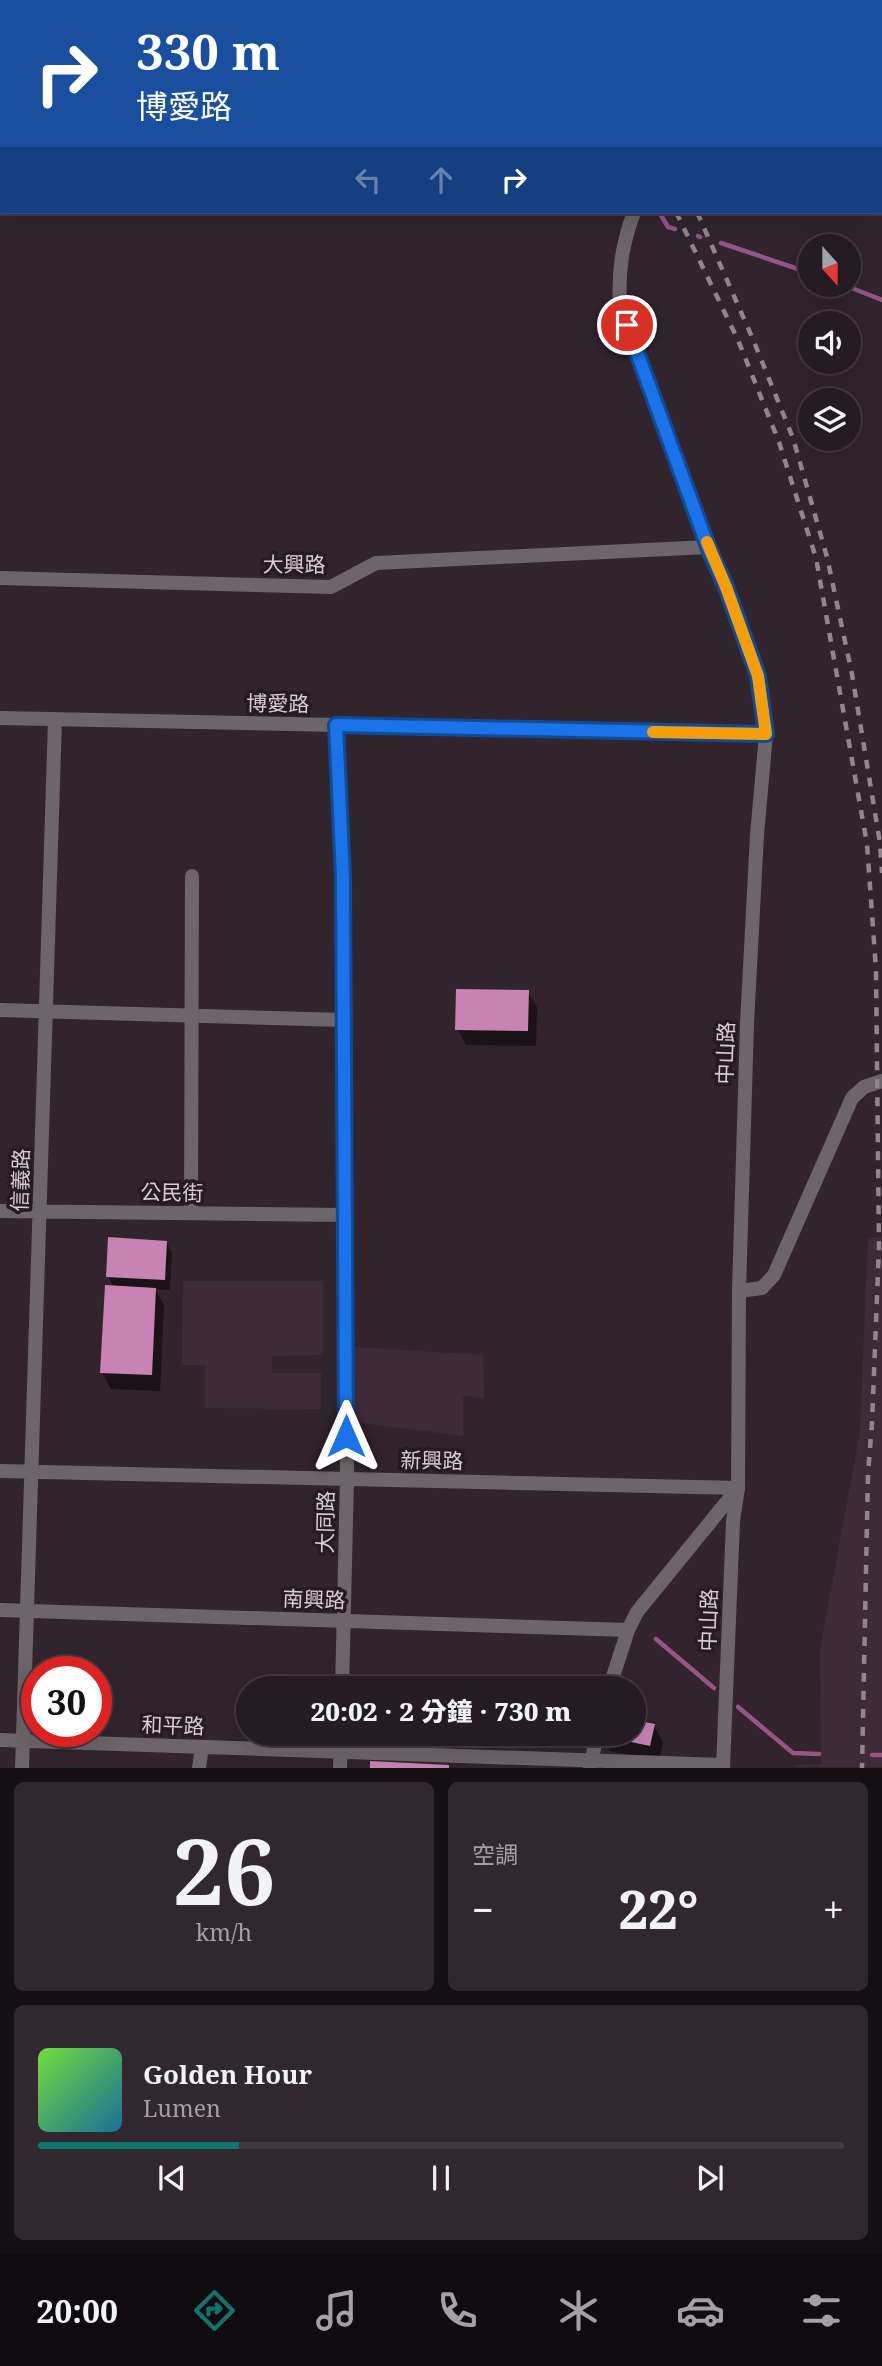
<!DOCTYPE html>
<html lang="zh-TW">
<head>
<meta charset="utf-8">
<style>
  :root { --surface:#251b22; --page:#31282f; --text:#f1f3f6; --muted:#a3a1a5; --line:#423940; --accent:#0f766e }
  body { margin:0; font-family:"Noto Serif","Noto Sans TC",serif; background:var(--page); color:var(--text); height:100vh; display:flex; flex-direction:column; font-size:26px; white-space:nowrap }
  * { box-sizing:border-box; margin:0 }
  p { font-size:23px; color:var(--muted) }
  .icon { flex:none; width:38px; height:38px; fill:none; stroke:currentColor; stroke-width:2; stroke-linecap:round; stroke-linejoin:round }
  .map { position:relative; height:1768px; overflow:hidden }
  .drawer { display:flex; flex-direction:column; gap:14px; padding:14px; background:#140f13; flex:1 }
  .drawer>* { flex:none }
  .guide { position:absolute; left:0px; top:0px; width:882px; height:214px; box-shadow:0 7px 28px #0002,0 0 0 2px var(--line); background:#1a4fa0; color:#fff; overflow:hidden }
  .needle { width:46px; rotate:159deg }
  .controls { position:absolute; left:798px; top:234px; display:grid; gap:14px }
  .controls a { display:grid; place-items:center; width:63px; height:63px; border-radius:50%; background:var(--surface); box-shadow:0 7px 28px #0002,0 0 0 2px var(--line); font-size:35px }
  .speed { position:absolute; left:21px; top:1656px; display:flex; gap:14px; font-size:35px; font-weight:700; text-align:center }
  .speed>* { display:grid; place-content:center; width:91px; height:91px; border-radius:50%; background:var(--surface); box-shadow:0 7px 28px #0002,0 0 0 2px var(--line); line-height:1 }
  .speed .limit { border:10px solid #d22; background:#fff; color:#111 }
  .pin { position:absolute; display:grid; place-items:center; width:60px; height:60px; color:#fff; margin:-30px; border:4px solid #fff; border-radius:50%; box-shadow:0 2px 7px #0007 }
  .me { position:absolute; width:77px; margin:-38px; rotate:0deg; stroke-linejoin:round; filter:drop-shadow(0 0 5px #0008) }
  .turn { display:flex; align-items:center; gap:24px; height:147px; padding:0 21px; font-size:32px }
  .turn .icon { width:91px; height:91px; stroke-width:2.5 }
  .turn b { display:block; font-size:49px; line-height:60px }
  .lanes { display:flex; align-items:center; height:66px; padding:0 21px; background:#0003; justify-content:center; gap:35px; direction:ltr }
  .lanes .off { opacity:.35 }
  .big { font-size:52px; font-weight:800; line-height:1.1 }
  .drawer .card { flex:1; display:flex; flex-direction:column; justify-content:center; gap:10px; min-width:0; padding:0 24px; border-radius:10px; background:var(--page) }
  .drawer .dial { align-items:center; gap:0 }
  .dial b { font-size:91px; line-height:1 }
  .song { display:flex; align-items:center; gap:21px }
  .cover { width:84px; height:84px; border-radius:10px; background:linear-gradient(135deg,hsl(100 70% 55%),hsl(200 70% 35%)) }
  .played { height:7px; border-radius:4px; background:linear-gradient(90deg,var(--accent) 25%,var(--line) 25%) }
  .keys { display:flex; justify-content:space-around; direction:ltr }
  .heat { display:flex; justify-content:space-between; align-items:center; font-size:38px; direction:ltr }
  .drawer .tiles { flex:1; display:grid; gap:14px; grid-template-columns:1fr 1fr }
  .card:last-child { grid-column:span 2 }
  .trip { position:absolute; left:236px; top:1676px; width:410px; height:70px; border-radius:35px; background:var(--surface); box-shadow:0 7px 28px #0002,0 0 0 2px var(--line); font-weight:800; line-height:70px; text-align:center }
  .tabs { display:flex; height:112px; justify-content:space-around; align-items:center; background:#0f0b0e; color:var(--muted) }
  .tabs .icon { width:49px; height:49px }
  .tabs .on { color:var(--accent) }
  .tabs b { font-size:32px; color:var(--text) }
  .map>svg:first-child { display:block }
  .built { fill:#3e2b39 }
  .shadow { fill:#0007 }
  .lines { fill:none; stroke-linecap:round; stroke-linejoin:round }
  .stream { stroke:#965585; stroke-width:4.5 }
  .building { fill:#c883b5 }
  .minor { stroke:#6c6569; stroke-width:14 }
  .tertiary { stroke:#6c6569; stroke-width:14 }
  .rail { stroke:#91868e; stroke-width:4.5; stroke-dasharray:9 9; stroke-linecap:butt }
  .route-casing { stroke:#114b97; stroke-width:18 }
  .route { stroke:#1a73e8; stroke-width:12 }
  .slow { stroke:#f59e0b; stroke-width:12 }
  .labels { text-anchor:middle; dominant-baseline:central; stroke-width:7; stroke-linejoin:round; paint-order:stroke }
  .street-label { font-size:21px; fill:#d7ced4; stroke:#271a23 }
</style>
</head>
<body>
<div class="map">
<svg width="882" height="1768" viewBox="0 0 882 1768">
  <rect width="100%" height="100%" fill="#31242d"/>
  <!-- built -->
  <path class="built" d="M868 1237H882V1767H796V1765L821 1764 820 1650 860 1432Z
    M183 1281H323V1355L272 1356V1373H321V1409L205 1408V1365H182Z
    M353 1347 483 1355 484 1398 463 1396V1436L353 1422Z"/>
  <!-- shadow -->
  <path class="shadow" d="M528 992 537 1007 536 1046 466 1045 457 1029Z
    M166 1242 172 1253 170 1290 155 1289 164 1305 160 1391 111 1389 102 1373 114 1288 108 1276Z
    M634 1721 654 1726 663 1742 659 1761 610 1751 601 1734H634Z
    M40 1731H72V1740H47Z"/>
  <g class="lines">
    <!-- stream -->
    <path class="stream" d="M531 0 532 2
      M659 212 668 227 675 229
      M698 236 700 237
      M721 243 810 273
      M844 285 882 300
      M656 1639 714 1688
      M738 1707 793 1753 819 1754
      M872 1755H882"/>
  </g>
  <!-- building -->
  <path class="building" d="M456 989 529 990 528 1031 455 1030Z
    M108 1237 167 1241 165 1280 106 1277Z
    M105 1285 156 1288 152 1375 100 1373Z
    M31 1672H37V1725L31 1718Z
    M634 1720 655 1724 650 1746 598 1735 634 1734Z
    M370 1761 449 1765V1768H370Z"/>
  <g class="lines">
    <!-- minor -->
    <path class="minor" d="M0 578 331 587 376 563 708 547
      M0 718 766 734
      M336 725 344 922 347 1479 342 1689
      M0 1010 343 1020
      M0 1211 344 1215
      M191 1213 192 876
      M739 1291 762 1288 774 1275 852 1098 864 1087 882 1081
      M0 1471 738 1488
      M0 1610 628 1630
      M609 1689 628 1630 637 1612 738 1488
      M0 1740 723 1765
      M22 1768 55 719
      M199 1768 202 1747
      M340 1768 341 1734
      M590 1768 597 1734"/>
    <!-- tertiary -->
    <path class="tertiary" d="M709 2 710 0
      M634 212C622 245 618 271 620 306L758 676 766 734 757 835 747 1024 739 1291 738 1488 733 1521 723 1768"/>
    <!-- rail -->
    <path class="rail" d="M553 0 555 2
      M577 0 579 2
      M676 212 738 340 779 442 816 558 867 844 876 970 879 1247 872 1423 868 1473 862 1768
      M697 212 752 337 793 438 827 557 852 674 880 843 882 873"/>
  </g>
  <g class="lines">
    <!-- route casing -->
    <g class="route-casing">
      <path id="route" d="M346 1436 343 877 336 725 766 734 758 676 726 587 708 547 627 325"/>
    </g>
    <!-- route -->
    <use href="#route" class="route"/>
    <!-- slow -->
    <path class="slow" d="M653 732 766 734 758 676 726 587 707 542"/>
  </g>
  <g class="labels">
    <!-- street labels -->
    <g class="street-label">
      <text x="294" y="564">大興路</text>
      <text transform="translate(278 703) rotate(1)">博愛路</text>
      <text transform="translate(725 1053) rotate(-88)">中山路</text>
      <text transform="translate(20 1180) rotate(-88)">信義路</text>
      <text transform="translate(172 1192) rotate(1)">公民街</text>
      <text transform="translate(432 1460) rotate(1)">新興路</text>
      <text transform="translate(325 1522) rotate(-89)">大同路</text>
      <text transform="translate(314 1599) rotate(2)">南興路</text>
      <text transform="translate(708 1620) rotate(-88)">中山路</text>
      <text transform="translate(173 1725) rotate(2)">和平路</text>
    </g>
  </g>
</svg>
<div class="controls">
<a><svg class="needle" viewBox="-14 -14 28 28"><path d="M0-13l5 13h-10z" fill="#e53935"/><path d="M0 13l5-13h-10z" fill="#a3a1a5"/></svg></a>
<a><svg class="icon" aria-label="sound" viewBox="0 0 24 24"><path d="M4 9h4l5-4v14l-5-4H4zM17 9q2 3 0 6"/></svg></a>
<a><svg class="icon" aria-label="layers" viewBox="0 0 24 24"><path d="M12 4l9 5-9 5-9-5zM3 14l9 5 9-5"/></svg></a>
</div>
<div class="speed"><div class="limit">30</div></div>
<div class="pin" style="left:627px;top:325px;background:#d93025"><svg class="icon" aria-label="arrive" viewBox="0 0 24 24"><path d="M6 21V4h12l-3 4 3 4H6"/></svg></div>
<svg class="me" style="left:346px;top:1436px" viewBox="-20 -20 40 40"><path d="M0-17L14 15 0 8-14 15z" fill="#1a73e8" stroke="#fff" stroke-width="4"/></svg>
<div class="trip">20:02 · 2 分鐘 · 730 m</div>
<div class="guide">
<div class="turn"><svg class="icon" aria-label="right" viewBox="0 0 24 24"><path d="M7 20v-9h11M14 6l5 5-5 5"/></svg><div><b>330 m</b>博愛路</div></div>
<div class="lanes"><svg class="icon off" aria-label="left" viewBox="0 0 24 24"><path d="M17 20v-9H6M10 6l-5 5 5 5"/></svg><svg class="icon off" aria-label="ahead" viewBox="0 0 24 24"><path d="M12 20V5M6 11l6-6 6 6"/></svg><svg class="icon" aria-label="right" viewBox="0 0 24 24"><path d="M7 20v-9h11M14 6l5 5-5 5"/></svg></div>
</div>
</div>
<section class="drawer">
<div class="tiles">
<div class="card dial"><b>26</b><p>km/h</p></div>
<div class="card"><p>空調</p>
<div class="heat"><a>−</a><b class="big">22°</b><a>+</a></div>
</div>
<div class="card">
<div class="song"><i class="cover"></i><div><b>Golden Hour</b><p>Lumen</p></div></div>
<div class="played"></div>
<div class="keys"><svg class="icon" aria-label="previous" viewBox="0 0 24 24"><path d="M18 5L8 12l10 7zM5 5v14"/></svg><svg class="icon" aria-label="pause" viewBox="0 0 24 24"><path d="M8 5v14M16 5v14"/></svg><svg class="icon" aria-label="next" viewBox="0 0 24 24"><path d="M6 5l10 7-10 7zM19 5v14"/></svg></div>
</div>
</div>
</section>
<nav class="tabs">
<b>20:00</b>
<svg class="icon on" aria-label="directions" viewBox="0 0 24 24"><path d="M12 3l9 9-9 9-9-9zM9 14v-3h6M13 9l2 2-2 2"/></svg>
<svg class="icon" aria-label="music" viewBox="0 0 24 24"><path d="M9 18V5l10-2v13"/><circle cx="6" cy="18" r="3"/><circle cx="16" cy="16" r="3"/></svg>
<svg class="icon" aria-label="phone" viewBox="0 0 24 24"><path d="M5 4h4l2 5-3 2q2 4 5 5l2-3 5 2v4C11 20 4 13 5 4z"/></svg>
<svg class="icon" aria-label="climate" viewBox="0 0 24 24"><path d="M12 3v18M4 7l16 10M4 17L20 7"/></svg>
<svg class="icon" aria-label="car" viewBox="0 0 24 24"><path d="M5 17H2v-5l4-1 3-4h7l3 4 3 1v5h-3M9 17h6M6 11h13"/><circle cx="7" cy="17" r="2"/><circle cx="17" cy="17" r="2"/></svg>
<svg class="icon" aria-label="filters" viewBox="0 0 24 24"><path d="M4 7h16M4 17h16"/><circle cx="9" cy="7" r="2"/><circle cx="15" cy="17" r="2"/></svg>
</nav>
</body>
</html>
